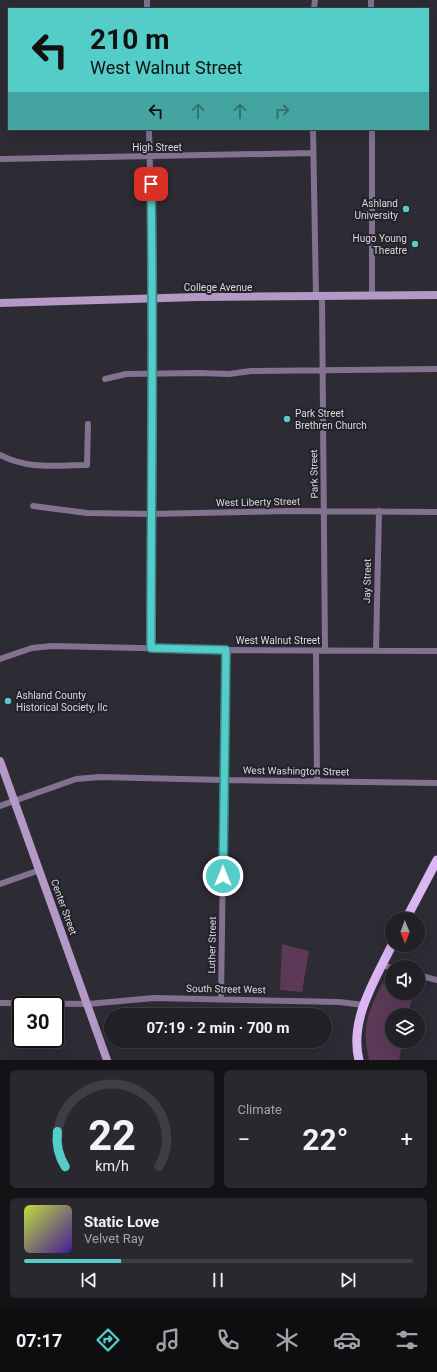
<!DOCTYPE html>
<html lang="en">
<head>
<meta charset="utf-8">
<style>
  :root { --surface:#222027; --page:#2a282f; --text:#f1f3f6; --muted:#a2a3a7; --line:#3f3e44; --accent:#54cdc8 }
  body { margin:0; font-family:Roboto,sans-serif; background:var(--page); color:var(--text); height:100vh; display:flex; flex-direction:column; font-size:15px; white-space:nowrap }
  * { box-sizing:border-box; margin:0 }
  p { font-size:13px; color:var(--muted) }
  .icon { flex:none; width:22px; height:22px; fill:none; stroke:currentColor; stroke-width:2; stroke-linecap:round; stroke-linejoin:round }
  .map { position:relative; height:1060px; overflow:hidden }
  .side { display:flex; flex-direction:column; gap:10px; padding:10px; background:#131215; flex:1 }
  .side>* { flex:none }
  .banner { position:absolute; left:8px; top:8px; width:421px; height:122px; border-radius:0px; box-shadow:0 4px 16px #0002,0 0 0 1px var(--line); background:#54cdc8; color:#111; overflow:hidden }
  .needle { width:26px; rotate:179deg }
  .buttons { position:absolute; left:385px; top:912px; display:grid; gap:8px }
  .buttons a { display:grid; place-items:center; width:40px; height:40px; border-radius:50%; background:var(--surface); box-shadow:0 4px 16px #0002,0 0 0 1px var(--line); font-size:20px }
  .speed { position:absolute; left:12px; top:996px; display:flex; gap:8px; font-size:20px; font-weight:700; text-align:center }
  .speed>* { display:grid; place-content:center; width:52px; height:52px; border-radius:50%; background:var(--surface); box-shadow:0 4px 16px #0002,0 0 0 1px var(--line); line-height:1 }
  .speed .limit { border:2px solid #111; border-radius:6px; background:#fff; color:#111 }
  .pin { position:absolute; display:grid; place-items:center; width:34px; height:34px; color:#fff; margin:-17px; border-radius:8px; box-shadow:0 2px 6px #0006 }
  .me { position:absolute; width:44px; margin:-22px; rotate:0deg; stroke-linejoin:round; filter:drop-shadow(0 0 3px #0008) }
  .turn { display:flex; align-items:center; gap:14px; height:84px; padding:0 16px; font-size:18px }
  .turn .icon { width:52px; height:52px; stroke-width:2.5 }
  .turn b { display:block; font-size:28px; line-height:34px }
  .lanes { display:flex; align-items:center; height:38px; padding:0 16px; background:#0003; justify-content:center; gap:20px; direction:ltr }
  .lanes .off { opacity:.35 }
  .big { font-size:30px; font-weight:700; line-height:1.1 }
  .side .tile { flex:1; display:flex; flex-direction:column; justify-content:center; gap:6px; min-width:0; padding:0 14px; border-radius:6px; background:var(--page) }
  .side .dial { align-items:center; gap:0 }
  .dial svg { height:104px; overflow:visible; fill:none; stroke:var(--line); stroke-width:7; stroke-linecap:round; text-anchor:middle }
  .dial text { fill:var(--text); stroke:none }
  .song { display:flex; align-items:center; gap:12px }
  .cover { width:48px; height:48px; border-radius:6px; background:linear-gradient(135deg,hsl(70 70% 55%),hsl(260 70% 35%)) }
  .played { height:4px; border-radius:2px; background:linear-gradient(90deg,var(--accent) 25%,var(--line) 25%) }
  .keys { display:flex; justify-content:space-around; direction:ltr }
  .heat { display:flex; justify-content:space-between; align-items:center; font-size:22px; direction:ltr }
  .side .tiles { flex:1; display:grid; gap:10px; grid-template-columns:1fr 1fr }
  .tile:last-child { grid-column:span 2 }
  .trip { position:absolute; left:104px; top:1008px; width:228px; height:40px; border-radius:20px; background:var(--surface); box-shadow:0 4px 16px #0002,0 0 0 1px var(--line); font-weight:700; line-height:40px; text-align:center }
  .menu { display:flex; height:64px; justify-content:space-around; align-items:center; background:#0e0d10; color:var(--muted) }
  .menu .icon { width:28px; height:28px }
  .menu .selected { color:var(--accent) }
  .menu b { font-size:18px; color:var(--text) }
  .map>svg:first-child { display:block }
  .green { fill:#5c3957 }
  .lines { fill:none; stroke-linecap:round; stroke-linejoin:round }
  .street { stroke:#83728f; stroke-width:6 }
  .secondary { stroke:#b498c6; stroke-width:8 }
  .primary { stroke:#dab6f2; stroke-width:9 }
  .route-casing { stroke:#378582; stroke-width:10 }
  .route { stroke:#54cdc8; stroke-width:7 }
  .poi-dot { fill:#54cdc8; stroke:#23222a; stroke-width:1.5 }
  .labels { text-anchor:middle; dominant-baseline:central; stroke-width:4; stroke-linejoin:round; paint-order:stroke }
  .street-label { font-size:10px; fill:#d9d9df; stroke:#23222a }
  .poi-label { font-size:10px; fill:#d9d9df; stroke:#23222a; text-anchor:end }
</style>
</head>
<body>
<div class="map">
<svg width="437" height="1060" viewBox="0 0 437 1060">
  <rect width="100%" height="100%" fill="#2d2b34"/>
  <!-- green -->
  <path class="green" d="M282 944 309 951 302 992 280 990Z
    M382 983 392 987V993L413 994 408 1015H392V1041H403L399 1060H369C361 1024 368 1015 382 983Z"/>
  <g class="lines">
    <!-- street -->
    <path class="street" d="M147 0V9
      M371 0V9
      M314 9 315 0
      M149 129 153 298 151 375V648
      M313 129 316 296
      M372 129V296
      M0 159 313 153
      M322 296 325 651
      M105 379 126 374 200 373 229 374 251 371 437 369
      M0 455C29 470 55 465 87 465L88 424
      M33 506 87 513 151 514 289 511 437 512
      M376 650 379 511
      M316 651 317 781
      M0 659 32 648 52 646 226 650 437 651
      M0 806 76 779 100 777 223 780 437 783
      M0 884 40 870
      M382 965 392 968
      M418 975 437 980
      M221 999 226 650
      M0 1003 88 1004 154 998 339 1002 364 1005"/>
    <!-- secondary -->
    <path class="secondary" d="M0 303 198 297 437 295
      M0 761 107 1060"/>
    <!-- primary -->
    <path class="primary" d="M406 919 437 860
      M359 1060C349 1020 375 980 392 945"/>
  </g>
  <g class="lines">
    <!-- route casing -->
    <g class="route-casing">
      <path id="route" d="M151 184C154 339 151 493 151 648L226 650 223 876"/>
    </g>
    <!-- route -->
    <use href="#route" class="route"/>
  </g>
  <!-- markers -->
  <g class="poi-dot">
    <circle cx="406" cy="209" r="4"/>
    <circle cx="415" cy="244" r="4"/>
    <circle cx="287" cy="419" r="4"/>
    <circle cx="8" cy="701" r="4"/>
  </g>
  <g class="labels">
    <!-- street labels -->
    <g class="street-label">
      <text x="157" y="147">High Street</text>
      <text x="218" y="287">College Avenue</text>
      <text transform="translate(314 474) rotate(-91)">Park Street</text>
      <text transform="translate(258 502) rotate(-1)">West Liberty Street</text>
      <text transform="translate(367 581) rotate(-89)">Jay Street</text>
      <text x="278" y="640">West Walnut Street</text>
      <text transform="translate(296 771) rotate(1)">West Washington Street</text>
      <text transform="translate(64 907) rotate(70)">Center Street</text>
      <text transform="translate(212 945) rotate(-89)">Luther Street</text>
      <text transform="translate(226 989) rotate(1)">South Street West</text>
    </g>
    <!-- poi labels -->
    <g class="poi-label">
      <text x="398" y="203">Ashland<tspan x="398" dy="12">University</tspan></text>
      <text x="407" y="238">Hugo Young<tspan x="407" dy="12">Theatre</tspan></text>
      <text x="295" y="413" text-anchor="start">Park Street<tspan x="295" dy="12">Brethren Church</tspan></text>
      <text x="16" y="695" text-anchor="start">Ashland County<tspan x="16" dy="12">Historical Society, llc</tspan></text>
    </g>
  </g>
</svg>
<div class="buttons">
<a><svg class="needle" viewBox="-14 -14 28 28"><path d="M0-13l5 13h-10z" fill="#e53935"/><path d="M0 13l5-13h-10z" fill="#a2a3a7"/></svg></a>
<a><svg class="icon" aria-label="sound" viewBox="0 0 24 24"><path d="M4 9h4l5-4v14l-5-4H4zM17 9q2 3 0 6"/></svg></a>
<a><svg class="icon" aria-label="layers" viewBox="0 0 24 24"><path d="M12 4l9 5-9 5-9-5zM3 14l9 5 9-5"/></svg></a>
</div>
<div class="speed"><div class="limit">30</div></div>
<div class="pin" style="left:151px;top:184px;background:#d93025"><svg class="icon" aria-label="arrive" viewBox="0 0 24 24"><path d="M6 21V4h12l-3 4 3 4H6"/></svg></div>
<svg class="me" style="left:223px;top:876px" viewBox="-20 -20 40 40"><circle r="17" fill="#54cdc8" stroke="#fff" stroke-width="3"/><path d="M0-11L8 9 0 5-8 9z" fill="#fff"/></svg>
<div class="trip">07:19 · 2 min · 700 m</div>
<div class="banner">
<div class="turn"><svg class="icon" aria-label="left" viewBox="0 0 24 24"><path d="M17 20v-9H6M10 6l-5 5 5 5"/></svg><div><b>210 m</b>West Walnut Street</div></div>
<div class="lanes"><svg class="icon" aria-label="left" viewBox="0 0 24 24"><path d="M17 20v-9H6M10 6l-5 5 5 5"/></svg><svg class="icon off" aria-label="ahead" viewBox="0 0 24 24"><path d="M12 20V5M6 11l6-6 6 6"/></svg><svg class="icon off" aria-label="ahead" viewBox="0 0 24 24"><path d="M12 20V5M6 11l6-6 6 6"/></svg><svg class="icon off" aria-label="right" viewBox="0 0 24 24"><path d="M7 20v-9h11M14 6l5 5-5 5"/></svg></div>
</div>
</div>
<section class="side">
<div class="tiles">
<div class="tile dial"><svg viewBox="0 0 100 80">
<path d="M14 69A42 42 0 1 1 86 69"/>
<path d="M14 69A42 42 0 0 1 8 42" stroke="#54cdc8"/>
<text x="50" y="56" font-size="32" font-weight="700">22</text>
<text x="50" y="72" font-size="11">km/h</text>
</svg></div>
<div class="tile"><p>Climate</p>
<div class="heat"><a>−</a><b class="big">22°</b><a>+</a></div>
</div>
<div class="tile">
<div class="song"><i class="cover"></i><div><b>Static Love</b><p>Velvet Ray</p></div></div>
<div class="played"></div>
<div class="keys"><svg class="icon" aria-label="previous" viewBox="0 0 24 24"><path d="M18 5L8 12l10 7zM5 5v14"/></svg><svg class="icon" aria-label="pause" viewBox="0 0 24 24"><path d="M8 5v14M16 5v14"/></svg><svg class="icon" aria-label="next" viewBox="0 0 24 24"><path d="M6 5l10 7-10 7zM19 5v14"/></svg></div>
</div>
</div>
</section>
<nav class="menu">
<b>07:17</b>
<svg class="icon selected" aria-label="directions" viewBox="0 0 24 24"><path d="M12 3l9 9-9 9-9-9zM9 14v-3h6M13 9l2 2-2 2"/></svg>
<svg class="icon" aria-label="music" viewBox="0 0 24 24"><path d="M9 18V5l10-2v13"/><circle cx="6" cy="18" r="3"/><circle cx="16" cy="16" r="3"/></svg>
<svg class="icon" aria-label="phone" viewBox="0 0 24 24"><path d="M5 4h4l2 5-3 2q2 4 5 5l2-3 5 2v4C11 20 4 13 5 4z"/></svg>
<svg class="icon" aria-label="climate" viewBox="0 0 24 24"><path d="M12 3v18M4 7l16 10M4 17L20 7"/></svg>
<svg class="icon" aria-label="car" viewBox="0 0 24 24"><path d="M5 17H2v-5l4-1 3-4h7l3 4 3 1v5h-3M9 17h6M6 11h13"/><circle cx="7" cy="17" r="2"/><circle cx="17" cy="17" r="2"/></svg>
<svg class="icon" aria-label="filters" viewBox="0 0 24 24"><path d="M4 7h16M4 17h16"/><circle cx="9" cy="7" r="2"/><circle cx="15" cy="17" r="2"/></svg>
</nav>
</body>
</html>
